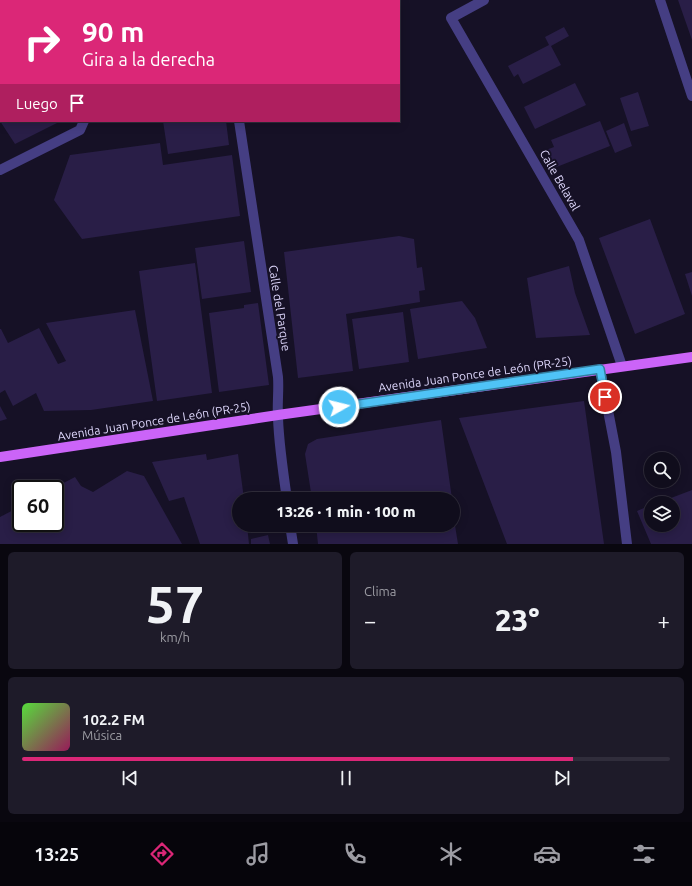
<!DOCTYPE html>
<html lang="es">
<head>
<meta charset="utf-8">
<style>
  :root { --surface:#100d1c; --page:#1e1b29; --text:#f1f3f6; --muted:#9c9ca3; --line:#302d3b; --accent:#db2777 }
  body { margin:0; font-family:Ubuntu,sans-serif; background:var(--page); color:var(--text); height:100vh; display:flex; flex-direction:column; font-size:15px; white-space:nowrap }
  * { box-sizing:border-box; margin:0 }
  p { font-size:13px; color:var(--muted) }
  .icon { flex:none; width:22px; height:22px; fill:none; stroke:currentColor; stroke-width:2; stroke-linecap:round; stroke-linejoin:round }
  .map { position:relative; height:544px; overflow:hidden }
  .sheet { display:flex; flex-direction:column; gap:8px; padding:8px; background:#09070f; flex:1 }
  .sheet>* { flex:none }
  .top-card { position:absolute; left:0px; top:0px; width:400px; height:122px; box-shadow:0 2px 10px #0003,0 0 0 1px var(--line); background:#db2777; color:#fff; overflow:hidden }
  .controls { position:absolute; left:644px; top:452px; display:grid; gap:8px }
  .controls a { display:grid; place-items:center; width:36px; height:36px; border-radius:50%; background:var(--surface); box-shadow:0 2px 10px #0003,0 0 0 1px var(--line); font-size:20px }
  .speed { position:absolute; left:12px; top:480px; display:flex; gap:8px; font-size:20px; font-weight:700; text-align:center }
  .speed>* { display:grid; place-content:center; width:52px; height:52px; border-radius:50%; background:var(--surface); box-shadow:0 2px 10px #0003,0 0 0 1px var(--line); line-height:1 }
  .speed .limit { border:2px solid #111; border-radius:6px; background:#fff; color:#111 }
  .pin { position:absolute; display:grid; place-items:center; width:34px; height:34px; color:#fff; margin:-17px; border:2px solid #fff; border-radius:50%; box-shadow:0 1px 4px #0007 }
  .me { position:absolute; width:44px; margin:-22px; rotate:82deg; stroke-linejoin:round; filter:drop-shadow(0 0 3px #0008) }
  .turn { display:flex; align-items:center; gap:14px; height:84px; padding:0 16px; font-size:18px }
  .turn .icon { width:52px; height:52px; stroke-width:2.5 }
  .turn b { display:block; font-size:28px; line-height:34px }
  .then { display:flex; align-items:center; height:38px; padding:0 16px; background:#0003; gap:8px; font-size:15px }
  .big { font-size:30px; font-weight:800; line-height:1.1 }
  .sheet .widget { flex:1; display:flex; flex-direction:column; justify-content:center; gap:6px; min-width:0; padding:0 14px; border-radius:6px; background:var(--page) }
  .sheet .dial { align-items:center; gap:0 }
  .dial b { font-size:52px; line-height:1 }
  .song { display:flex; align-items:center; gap:12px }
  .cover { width:48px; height:48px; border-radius:6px; background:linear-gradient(135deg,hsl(110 70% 55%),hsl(330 70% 35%)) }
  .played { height:4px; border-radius:2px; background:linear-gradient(90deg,var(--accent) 85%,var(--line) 85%) }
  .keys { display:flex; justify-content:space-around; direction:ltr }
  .heat { display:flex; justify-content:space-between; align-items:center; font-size:22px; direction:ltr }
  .sheet .tiles { flex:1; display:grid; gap:8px; grid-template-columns:1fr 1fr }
  .widget:last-child { grid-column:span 2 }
  .trip { position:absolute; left:232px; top:492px; width:228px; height:40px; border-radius:20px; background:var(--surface); box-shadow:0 2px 10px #0003,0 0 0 1px var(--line); font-weight:800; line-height:40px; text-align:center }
  .dock { display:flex; height:64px; justify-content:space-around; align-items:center; background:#06050b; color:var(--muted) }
  .dock .icon { width:28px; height:28px }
  .dock .on { color:var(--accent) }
  .dock b { font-size:18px; color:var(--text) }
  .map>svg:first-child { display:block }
  .building { fill:#291e47 }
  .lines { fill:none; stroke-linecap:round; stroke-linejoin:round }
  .service { stroke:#453e83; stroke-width:10 }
  .minor { stroke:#453e83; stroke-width:10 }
  .tertiary { stroke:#453e83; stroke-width:10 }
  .primary { stroke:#cb64f8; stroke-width:10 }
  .route-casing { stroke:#337fa1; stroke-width:10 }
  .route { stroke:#4fc3f7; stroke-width:7 }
  .labels { text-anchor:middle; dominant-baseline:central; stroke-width:4; stroke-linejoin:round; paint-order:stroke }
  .street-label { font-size:12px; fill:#dfd8fd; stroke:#161126 }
</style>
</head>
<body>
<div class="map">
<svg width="692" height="544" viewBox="0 0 692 544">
  <rect width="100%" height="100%" fill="#161126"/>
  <!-- building -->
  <path class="building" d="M678 0H692V40Z
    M564 27 569 36 551 46 561 65 523 84 518 74 514 77 508 66 549 45 545 37Z
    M575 83 586 105 535 129 524 107Z
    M638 92 649 126 631 131 620 98Z
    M0 121H58L59 122 15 144Z
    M163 121H226L229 145 168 154Z
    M600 121 610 146 554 168 546 150 554 147 551 140Z
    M624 123 632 146 615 153 606 131Z
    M160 143 163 165 232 155 240 216 82 239 54 200 70 155Z
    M650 219 685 314 635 334 599 238Z
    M399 236 414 239 417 268 422 267 425 290 419 291 420 302 346 314 353 371 298 378 284 252Z
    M244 241 251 292 202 299 195 248Z
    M195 263 212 393 157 401 139 271Z
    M569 266 575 293 590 335 536 338 527 278Z
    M692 272V296L685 274Z
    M462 301 475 318 487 348 418 359 410 309Z
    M258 303 269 385 219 392 209 313 244 308V305Z
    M135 310 153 401 91 410 44 411 36 393 13 406 5 390 0 393V329H1L8 343 39 328 58 364 66 361 46 323Z
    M403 312 409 362 359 369 352 319Z
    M584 401 604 544H507L459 418Z
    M0 406 7 419 0 421Z
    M441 420 452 499H312L305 454 308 444 317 439Z
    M206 454 207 460 238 454 244 499H239V525H247L249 544H200L184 497 169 501 152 462Z
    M127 471 144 476 182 544H0V517L21 506V523H55V489H52L75 477 81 486 93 492Z
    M692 490V544H651L637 511 651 505V525H673V503H658Z
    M453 513 458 544H318L316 525H453Z
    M268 535 270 544H251V539Z"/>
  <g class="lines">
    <!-- service -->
    <path class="service" d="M600 369 616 452 627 544"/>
    <!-- minor -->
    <path class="minor" d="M59 0 60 1
      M484 0 451 18 579 240 622 366
      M660 0 692 96
      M0 170 80 130 84 121"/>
    <!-- tertiary -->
    <path class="tertiary" d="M217 0V1
      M239 121 278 377C279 391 277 404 278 418 279 445 283 472 287 499
      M290 525 293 544"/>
    <!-- primary -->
    <path class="primary" d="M0 457 278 415 692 357"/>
  </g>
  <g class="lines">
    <!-- route casing -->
    <g class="route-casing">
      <path id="route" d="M339 407 600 369 605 397"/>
    </g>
    <!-- route -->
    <use href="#route" class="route"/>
  </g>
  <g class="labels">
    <!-- street labels -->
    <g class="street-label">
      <text transform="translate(560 180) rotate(60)">Calle Belaval</text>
      <text transform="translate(280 308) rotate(81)">Calle del Parque</text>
      <text transform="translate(475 374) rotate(-8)">Avenida Juan Ponce de León (PR-25)</text>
      <text transform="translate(154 421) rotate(-9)">Avenida Juan Ponce de León (PR-25)</text>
    </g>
  </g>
</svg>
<div class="controls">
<a><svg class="icon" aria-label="search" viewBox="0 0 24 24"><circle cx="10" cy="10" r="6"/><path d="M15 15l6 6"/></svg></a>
<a><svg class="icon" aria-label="layers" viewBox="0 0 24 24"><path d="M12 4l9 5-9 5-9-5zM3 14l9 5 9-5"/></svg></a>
</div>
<div class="speed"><div class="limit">60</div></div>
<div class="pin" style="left:605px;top:397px;background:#d93025"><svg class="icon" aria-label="arrive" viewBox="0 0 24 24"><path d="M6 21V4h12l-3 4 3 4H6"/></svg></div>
<svg class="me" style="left:339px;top:407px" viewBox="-20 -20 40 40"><circle r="17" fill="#4fc3f7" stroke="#fff" stroke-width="3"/><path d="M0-11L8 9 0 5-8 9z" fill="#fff"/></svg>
<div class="trip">13:26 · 1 min · 100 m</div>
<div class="top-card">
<div class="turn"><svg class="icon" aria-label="right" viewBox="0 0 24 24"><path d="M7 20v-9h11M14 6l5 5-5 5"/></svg><div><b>90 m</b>Gira a la derecha</div></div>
<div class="then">Luego<svg class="icon" aria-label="arrive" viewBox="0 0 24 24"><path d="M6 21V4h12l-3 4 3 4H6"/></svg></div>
</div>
</div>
<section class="sheet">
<div class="tiles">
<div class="widget dial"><b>57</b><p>km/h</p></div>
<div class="widget"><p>Clima</p>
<div class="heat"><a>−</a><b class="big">23°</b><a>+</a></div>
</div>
<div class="widget">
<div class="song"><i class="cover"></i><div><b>102.2 FM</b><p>Música</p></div></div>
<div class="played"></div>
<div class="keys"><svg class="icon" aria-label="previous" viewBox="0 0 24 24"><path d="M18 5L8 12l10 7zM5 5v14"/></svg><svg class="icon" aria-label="pause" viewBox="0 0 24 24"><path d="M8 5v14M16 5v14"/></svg><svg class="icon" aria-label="next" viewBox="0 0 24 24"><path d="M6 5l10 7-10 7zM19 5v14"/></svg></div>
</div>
</div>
</section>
<nav class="dock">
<b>13:25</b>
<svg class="icon on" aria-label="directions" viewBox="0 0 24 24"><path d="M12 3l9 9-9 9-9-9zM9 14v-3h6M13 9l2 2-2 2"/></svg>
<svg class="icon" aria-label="music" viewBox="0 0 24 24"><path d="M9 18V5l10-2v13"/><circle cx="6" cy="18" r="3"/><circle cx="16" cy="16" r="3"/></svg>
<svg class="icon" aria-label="phone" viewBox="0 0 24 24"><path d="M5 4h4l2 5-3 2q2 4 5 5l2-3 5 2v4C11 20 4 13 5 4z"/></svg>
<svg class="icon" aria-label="climate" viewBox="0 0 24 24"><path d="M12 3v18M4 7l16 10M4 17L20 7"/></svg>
<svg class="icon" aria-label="car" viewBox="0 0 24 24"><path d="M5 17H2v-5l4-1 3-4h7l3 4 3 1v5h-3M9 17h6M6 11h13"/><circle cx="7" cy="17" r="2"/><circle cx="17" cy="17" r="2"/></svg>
<svg class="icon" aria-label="filters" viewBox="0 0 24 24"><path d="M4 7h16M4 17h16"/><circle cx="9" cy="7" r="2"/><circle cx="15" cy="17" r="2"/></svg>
</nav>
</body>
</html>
